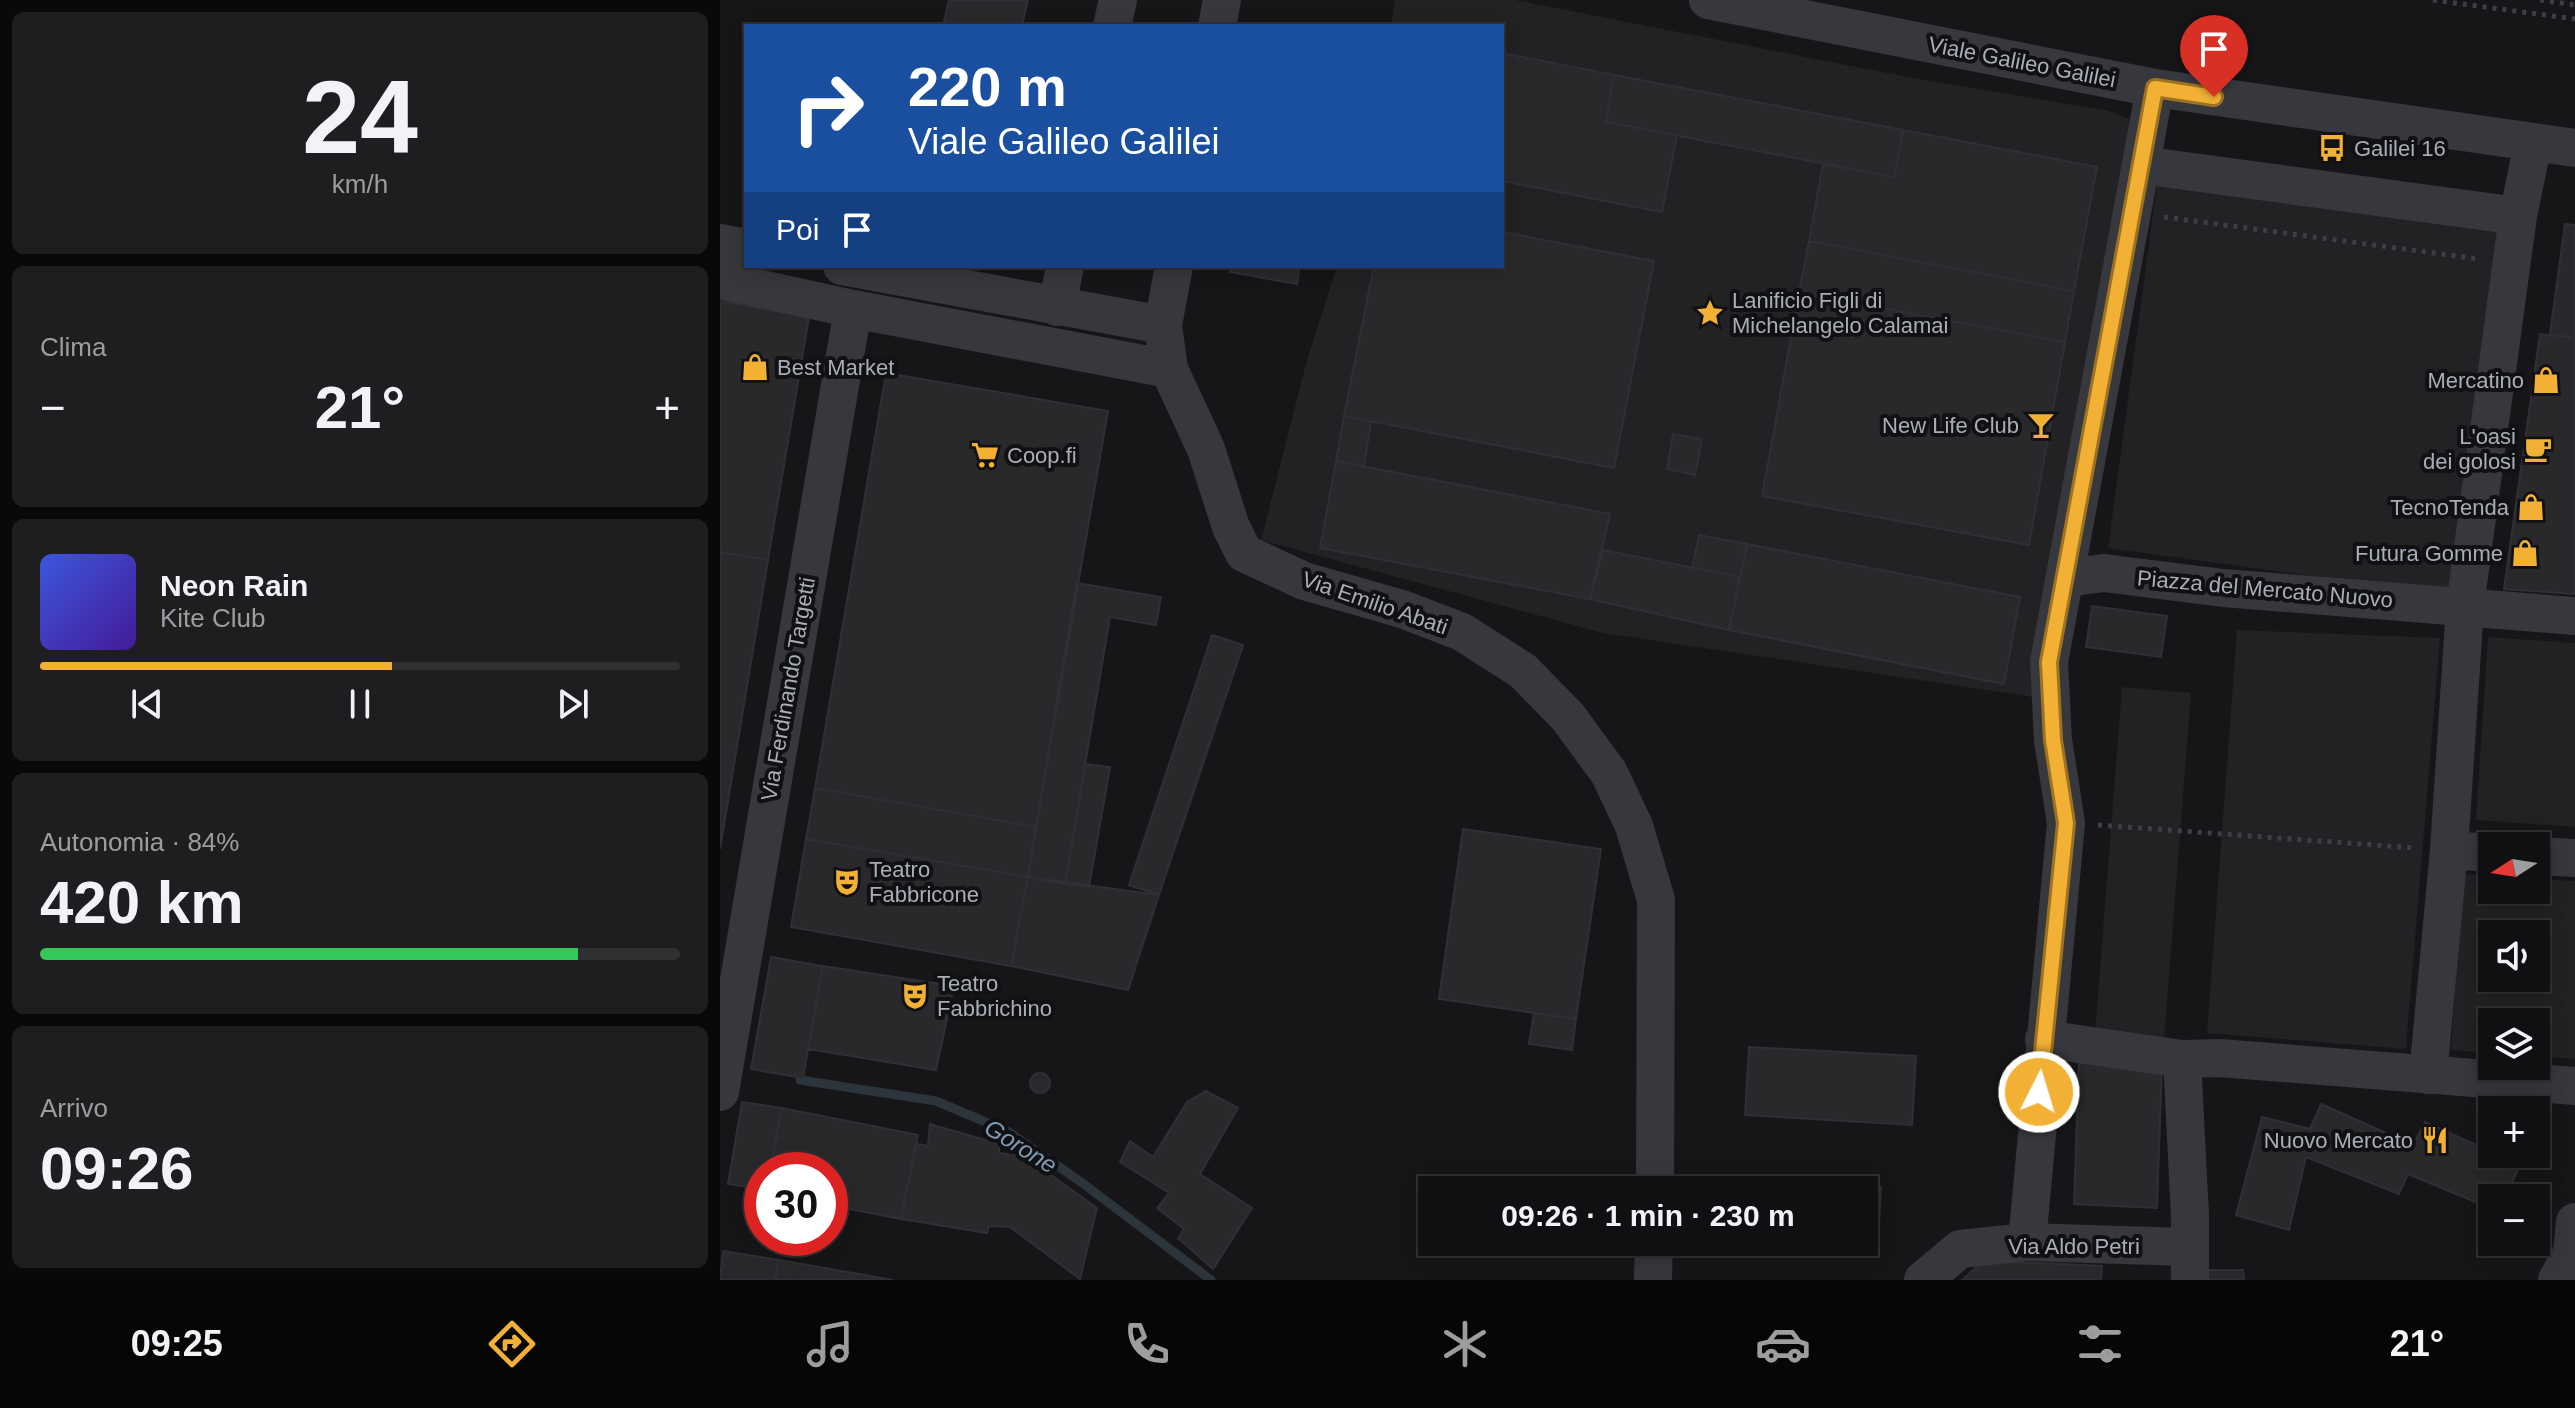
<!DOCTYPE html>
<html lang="it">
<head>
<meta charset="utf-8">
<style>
  :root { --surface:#101012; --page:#1e1e20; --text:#f1f3f6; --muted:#9c9d9f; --line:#303032; --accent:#f2b134 }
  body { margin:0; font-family:Helvetica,sans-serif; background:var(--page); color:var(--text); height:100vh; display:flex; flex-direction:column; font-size:30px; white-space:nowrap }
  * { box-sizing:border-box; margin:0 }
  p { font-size:26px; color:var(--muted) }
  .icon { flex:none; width:44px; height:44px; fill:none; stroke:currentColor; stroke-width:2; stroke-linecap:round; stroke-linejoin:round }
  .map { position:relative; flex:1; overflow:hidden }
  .details { display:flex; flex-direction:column; gap:12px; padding:12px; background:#09090a; width:720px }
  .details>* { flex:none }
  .guide { position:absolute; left:24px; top:24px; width:760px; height:244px; border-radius:0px; box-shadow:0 4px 20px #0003,0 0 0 2px var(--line); background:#1a4fa0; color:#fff; overflow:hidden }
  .needle { width:52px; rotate:258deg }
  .buttons { position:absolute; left:1758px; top:832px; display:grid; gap:16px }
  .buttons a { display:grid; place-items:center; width:72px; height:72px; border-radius:0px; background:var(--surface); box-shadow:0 4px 20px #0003,0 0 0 2px var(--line); font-size:40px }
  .speed { position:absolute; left:24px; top:1152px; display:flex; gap:16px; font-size:40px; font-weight:700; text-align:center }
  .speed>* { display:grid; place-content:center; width:104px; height:104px; border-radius:50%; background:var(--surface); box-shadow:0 4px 20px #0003,0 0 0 2px var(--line); line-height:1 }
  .speed .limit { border:12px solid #d22; background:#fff; color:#111 }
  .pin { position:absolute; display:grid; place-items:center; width:68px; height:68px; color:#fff; margin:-82px -34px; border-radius:50% 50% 50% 0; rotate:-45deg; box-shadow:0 0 8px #0007 }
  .pin .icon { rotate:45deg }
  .me { position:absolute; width:88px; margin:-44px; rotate:5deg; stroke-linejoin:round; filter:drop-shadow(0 0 6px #0008) }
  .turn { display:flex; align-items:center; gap:28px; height:168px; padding:0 32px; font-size:36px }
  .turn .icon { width:104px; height:104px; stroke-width:2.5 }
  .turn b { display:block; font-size:56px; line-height:68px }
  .then { display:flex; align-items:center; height:76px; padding:0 32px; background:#0003; gap:16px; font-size:30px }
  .big { font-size:60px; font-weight:700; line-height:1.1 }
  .details .tile { flex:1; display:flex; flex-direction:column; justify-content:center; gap:12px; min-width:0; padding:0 28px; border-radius:12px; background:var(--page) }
  .details .dial { align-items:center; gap:0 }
  .dial b { font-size:104px; line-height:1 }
  .song { display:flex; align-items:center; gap:24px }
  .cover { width:96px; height:96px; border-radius:12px; background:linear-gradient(135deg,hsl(230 70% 55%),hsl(260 70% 35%)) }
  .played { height:8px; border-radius:4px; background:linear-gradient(90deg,var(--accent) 55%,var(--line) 55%) }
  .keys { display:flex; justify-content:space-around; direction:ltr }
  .heat { display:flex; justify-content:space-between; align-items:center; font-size:44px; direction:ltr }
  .charge { height:12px; border-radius:6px; background:linear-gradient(90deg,#34c759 84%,var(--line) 0) }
  .trip { position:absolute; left:698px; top:1176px; width:460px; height:80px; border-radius:0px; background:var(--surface); box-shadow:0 4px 20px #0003,0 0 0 2px var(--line); font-weight:700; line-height:80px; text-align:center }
  .tabs { display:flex; height:128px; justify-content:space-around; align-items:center; background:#060607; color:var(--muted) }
  .tabs .icon { width:56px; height:56px }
  .tabs .selected { color:var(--accent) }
  .tabs b { font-size:36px; color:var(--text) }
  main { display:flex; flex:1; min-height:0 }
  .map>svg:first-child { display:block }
  .built { fill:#222225; fill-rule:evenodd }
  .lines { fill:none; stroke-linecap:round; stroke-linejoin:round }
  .stream { stroke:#2c353c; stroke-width:9 }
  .building { fill:#29292c; stroke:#303034; stroke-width:2 }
  .path { stroke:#3d3f44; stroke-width:5; stroke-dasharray:4 6; stroke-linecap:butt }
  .minor { stroke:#37383d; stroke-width:38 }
  .route-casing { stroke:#9d7322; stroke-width:20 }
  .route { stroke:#f2b134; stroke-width:14 }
  .labels { text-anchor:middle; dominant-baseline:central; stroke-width:8; stroke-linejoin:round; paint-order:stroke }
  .street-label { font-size:22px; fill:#a8adb8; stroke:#111113 }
  .poi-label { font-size:22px; fill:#a8adb8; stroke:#111113; text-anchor:start }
  .water-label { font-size:24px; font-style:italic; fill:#7f9bb3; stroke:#111113 }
</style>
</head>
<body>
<main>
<section class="details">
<div class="tile dial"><b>24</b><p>km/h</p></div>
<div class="tile"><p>Clima</p>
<div class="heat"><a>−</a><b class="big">21°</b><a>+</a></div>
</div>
<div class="tile">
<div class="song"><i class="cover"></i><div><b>Neon Rain</b><p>Kite Club</p></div></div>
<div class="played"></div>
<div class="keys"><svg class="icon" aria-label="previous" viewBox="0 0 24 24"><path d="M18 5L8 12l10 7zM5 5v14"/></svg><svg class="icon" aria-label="pause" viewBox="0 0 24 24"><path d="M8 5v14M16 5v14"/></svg><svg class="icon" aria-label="next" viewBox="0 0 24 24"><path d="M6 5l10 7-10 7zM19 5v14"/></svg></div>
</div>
<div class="tile"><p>Autonomia · 84%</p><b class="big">420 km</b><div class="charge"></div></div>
<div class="tile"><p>Arrivo</p><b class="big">09:26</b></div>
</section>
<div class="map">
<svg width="1855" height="1280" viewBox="0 0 1855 1280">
  <rect width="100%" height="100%" fill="#161618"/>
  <!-- built -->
  <path class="built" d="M675 0H795L1193 78 1388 111 1410 119 1314 697 883 633 541 540 587 360 617 266H782V26H671Z
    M1437 184 1778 230 1729 595 1388 548Z
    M1517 630 1720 638 1686 1049 1487 1033Z
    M1768 637 1855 643V827L1756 820Z
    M1402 687 1471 693 1444 1040 1375 1034Z
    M1743 874 1772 876V890H1816V879L1855 881V1059L1816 1056V1022H1772V1053L1731 1050ZM1772 934H1816V978H1772Z"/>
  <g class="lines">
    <!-- stream -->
    <path class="stream" d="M80 1080 216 1101 289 1132 361 1182 491 1280"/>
  </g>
  <!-- building -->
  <path class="building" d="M229 0H308L302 26H249L224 21Z
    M782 53 894 75 886 122 957 135 942 212 782 181Z
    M894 75 1183 130 1174 177 886 122Z
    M1183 130 1377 167 1354 291 1089 241 1103 164 1174 177Z
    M1845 224 1855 225V338L1830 334Z
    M782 232 934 261 894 468 624 416 654 266H782Z
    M1089 241 1354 291 1345 342 1079 293Z
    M511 266H580L577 284 510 272Z
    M1079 293 1345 342 1309 545 1042 496Z
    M0 301 89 317 48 560 0 552Z
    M1820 334 1855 338V594L1784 589Z
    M166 373 388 411 316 827 95 788Z
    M624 416 651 421 644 467 616 461Z
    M953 434 982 439 975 475 947 469Z
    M616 461 890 514 870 599 600 548Z
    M979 535 1027 544 1020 577 972 568Z
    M1027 544 1300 597 1284 684 1009 630Z
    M883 550 1020 577 1009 630 870 599Z
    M0 552 48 560 0 849Z
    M357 583 441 597 436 625 390 617 345 884 308 877Z
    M1372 606 1447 616 1441 657 1366 647Z
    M492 635 523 645 439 895 409 885Z
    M365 764 390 767 369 887 345 884Z
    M95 788 316 827 308 877 86 839Z
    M743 829 881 849 856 1019 719 999Z
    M86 839 308 877 291 966 71 927Z
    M308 877 439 895 408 990 291 966Z
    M51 957 103 966 83 1078 31 1069Z
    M103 966 234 986 216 1070 88 1049Z
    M814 1013 856 1019 852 1050 809 1044Z
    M1029 1047 1196 1056 1192 1125 1025 1115Z
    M1359 1059 1442 1063 1437 1208 1354 1204Z
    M310 1083a10 10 0 1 1 20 0a10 10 0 1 1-20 0Z
    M486 1091 518 1108 480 1174 532 1208 493 1269 458 1238 464 1229 437 1208 449 1193 400 1162 410 1141 433 1157 467 1102Z
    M22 1102 62 1108 50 1170H42V1189L8 1184Z
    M1601 1104 1693 1145 1705 1122 1772 1152V1154L1800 1164 1786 1198H1772V1209L1688 1174 1679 1194 1586 1157 1569 1230 1516 1215 1542 1117 1590 1129Z
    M62 1108 198 1135 181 1219 110 1205V1170H50Z
    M210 1124 279 1144V1153L304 1156 377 1208 360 1279 290 1227 269 1226 267 1233 181 1219 196 1144 208 1146Z
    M987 1176 1161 1187 1158 1244 1124 1242H1144V1190H986Z
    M3 1251 59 1260 55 1280H0Z
    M59 1260 173 1280H55Z
    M1271 1261 1382 1266 1381 1280H1242L1259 1265Z
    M1481 1270H1523L1524 1280H1481Z"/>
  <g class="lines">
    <!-- path -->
    <path class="path" d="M1713 0 1855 19
      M1820 0 1855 5
      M1444 217 1759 259
      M1378 825 1696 848"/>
    <!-- minor -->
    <path class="minor" d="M988 0 1435 88 1855 148
      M392 26 398 0
      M497 26 502 0
      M1421 165 1798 216
      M0 243 26 248
      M122 266 443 325
      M454 266 443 325 449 369 486 449 511 527 524 553 584 581 682 609 742 632 803 671 848 717 889 773 914 826 936 900 935 1190
      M0 280 133 309 449 369
      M337 307 345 266
      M1346 578 1384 573 1503 588 1855 616
      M1729 850 1772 853
      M1816 856 1855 858
      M1324 1039 1462 1059 1499 1058 1855 1086
      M1462 1059 1470 1216V1280
      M1708 1075 1729 850 1745 606 1798 216 1813 143
      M0 1092 133 309
      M1307 1242 1346 823 1333 740 1329 662 1435 88
      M933 1280 934 1242
      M1203 1280 1240 1249 1307 1242 1468 1247
      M1837 1280 1852 1253 1855 1222"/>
  </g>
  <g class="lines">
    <!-- route casing -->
    <g class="route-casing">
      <path id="route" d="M1319 1092 1346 823 1333 740 1329 662 1435 88 1494 97"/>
    </g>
    <!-- route -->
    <use href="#route" class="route"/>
  </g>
  <!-- icons -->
  <defs>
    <g id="bus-bare" transform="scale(2.16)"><path d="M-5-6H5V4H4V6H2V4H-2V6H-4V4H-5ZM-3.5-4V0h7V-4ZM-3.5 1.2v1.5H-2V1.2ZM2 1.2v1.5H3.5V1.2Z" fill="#f2b134" stroke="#111113" stroke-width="2.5" paint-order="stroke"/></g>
    <g id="sight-bare" transform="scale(2.16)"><path d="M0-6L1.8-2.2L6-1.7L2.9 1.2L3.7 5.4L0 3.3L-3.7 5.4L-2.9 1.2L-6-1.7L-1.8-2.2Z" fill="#f2b134" stroke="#111113" stroke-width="2.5" paint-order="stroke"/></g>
    <g id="shop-bare" transform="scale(2.16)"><path d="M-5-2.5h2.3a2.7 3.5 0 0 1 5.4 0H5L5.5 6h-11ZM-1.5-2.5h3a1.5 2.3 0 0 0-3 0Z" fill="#f2b134" stroke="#111113" stroke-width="2.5" paint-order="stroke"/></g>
    <g id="bar-bare" transform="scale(2.16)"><path d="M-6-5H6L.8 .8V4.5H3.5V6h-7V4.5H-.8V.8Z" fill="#f2b134" stroke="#111113" stroke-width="2.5" paint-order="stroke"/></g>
    <g id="cafe-bare" transform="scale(2.16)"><path d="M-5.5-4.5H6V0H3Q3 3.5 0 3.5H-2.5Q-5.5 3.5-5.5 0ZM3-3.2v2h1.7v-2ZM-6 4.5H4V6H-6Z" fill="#f2b134" stroke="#111113" stroke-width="2.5" paint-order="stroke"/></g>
    <g id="supermarket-bare" transform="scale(2.16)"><path d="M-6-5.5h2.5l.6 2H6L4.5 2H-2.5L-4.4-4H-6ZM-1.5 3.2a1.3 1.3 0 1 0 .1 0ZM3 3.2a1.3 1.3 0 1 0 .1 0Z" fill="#f2b134" stroke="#111113" stroke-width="2.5" paint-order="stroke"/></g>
    <g id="theatre-bare" transform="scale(2.16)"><path d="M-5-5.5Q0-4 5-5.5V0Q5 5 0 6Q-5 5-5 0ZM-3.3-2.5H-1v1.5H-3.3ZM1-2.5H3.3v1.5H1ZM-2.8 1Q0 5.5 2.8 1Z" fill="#f2b134" stroke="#111113" stroke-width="2.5" paint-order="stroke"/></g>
    <g id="restaurant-bare" transform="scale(2.16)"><path d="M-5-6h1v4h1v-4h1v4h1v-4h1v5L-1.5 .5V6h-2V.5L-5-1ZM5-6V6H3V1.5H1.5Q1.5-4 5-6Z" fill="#f2b134" stroke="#111113" stroke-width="2.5" paint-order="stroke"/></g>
  </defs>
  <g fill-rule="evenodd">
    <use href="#bus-bare" x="1612" y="148"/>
    <use href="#sight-bare" x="990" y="313"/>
    <use href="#shop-bare" x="35" y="367"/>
    <use href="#shop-bare" x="1826" y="380"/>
    <use href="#bar-bare" x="1321" y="425"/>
    <use href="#cafe-bare" x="1818" y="449"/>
    <use href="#supermarket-bare" x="265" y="455"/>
    <use href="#shop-bare" x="1811" y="507"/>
    <use href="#shop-bare" x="1805" y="553"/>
    <use href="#theatre-bare" x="127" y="882"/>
    <use href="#theatre-bare" x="195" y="996"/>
    <use href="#restaurant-bare" x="1715" y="1140"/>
  </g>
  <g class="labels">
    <!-- street labels -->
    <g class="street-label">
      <text transform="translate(1302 62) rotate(11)">Viale Galileo Galilei</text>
      <text transform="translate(1545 589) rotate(5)">Piazza del Mercato Nuovo</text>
      <text transform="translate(655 603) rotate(19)">Via Emilio Abati</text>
      <text transform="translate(68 689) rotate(-80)">Via Ferdinando Targetti</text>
      <text x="1354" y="1246">Via Aldo Petri</text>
    </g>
    <!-- poi labels -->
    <g class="poi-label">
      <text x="1634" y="148">Galilei 16</text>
      <text x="1012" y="300">Lanificio Figli di<tspan x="1012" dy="25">Michelangelo Calamai</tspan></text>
      <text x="57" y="367">Best Market</text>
      <text x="1804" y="380" text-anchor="end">Mercatino</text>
      <text x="1299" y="425" text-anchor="end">New Life Club</text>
      <text x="1796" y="436" text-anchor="end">L'oasi<tspan x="1796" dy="25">dei golosi</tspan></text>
      <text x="287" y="455">Coop.fi</text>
      <text x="1789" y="507" text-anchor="end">TecnoTenda</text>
      <text x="1783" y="553" text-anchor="end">Futura Gomme</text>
      <text x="149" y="869">Teatro<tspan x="149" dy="25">Fabbricone</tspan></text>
      <text x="217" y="983">Teatro<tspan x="217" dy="25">Fabbrichino</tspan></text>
      <text x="1693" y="1140" text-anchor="end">Nuovo Mercato</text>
    </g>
    <!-- water labels -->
    <g class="water-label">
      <text transform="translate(301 1146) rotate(32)">Gorone</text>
    </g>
  </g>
</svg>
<div class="buttons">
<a><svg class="needle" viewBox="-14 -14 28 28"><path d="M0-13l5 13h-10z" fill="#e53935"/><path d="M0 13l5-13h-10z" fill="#9c9d9f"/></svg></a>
<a><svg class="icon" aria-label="sound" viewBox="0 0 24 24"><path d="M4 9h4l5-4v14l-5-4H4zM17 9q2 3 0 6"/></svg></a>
<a><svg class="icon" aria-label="layers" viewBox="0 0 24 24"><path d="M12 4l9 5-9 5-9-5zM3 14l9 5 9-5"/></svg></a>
<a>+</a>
<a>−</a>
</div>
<div class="speed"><div class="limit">30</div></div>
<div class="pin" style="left:1494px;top:97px;background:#d93025"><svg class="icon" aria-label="arrive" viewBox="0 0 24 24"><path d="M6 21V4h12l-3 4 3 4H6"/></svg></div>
<svg class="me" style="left:1319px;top:1092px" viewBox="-20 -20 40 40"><circle r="17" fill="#f2b134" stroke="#fff" stroke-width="3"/><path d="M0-11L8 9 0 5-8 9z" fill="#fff"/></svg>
<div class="trip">09:26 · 1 min · 230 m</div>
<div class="guide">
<div class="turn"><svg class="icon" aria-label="right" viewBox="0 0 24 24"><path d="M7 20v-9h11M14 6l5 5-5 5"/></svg><div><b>220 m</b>Viale Galileo Galilei</div></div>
<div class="then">Poi<svg class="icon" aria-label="arrive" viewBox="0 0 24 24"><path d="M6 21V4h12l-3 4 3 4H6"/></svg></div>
</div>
</div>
</main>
<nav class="tabs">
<b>09:25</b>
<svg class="icon selected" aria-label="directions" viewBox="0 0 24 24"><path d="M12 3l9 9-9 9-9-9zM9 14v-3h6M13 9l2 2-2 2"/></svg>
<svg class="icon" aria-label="music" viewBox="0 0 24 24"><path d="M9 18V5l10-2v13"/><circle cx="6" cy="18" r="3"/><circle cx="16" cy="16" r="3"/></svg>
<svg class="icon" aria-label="phone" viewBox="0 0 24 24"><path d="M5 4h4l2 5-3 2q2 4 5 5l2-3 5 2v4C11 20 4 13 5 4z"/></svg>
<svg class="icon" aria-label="climate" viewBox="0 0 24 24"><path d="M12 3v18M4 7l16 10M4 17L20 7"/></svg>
<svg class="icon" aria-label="car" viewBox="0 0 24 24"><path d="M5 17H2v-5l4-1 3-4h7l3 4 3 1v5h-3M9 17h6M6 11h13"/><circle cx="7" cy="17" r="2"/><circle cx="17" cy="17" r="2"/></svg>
<svg class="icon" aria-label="filters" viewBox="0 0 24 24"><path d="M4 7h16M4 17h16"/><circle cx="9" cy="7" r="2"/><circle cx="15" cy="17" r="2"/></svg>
<b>21°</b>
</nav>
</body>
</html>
